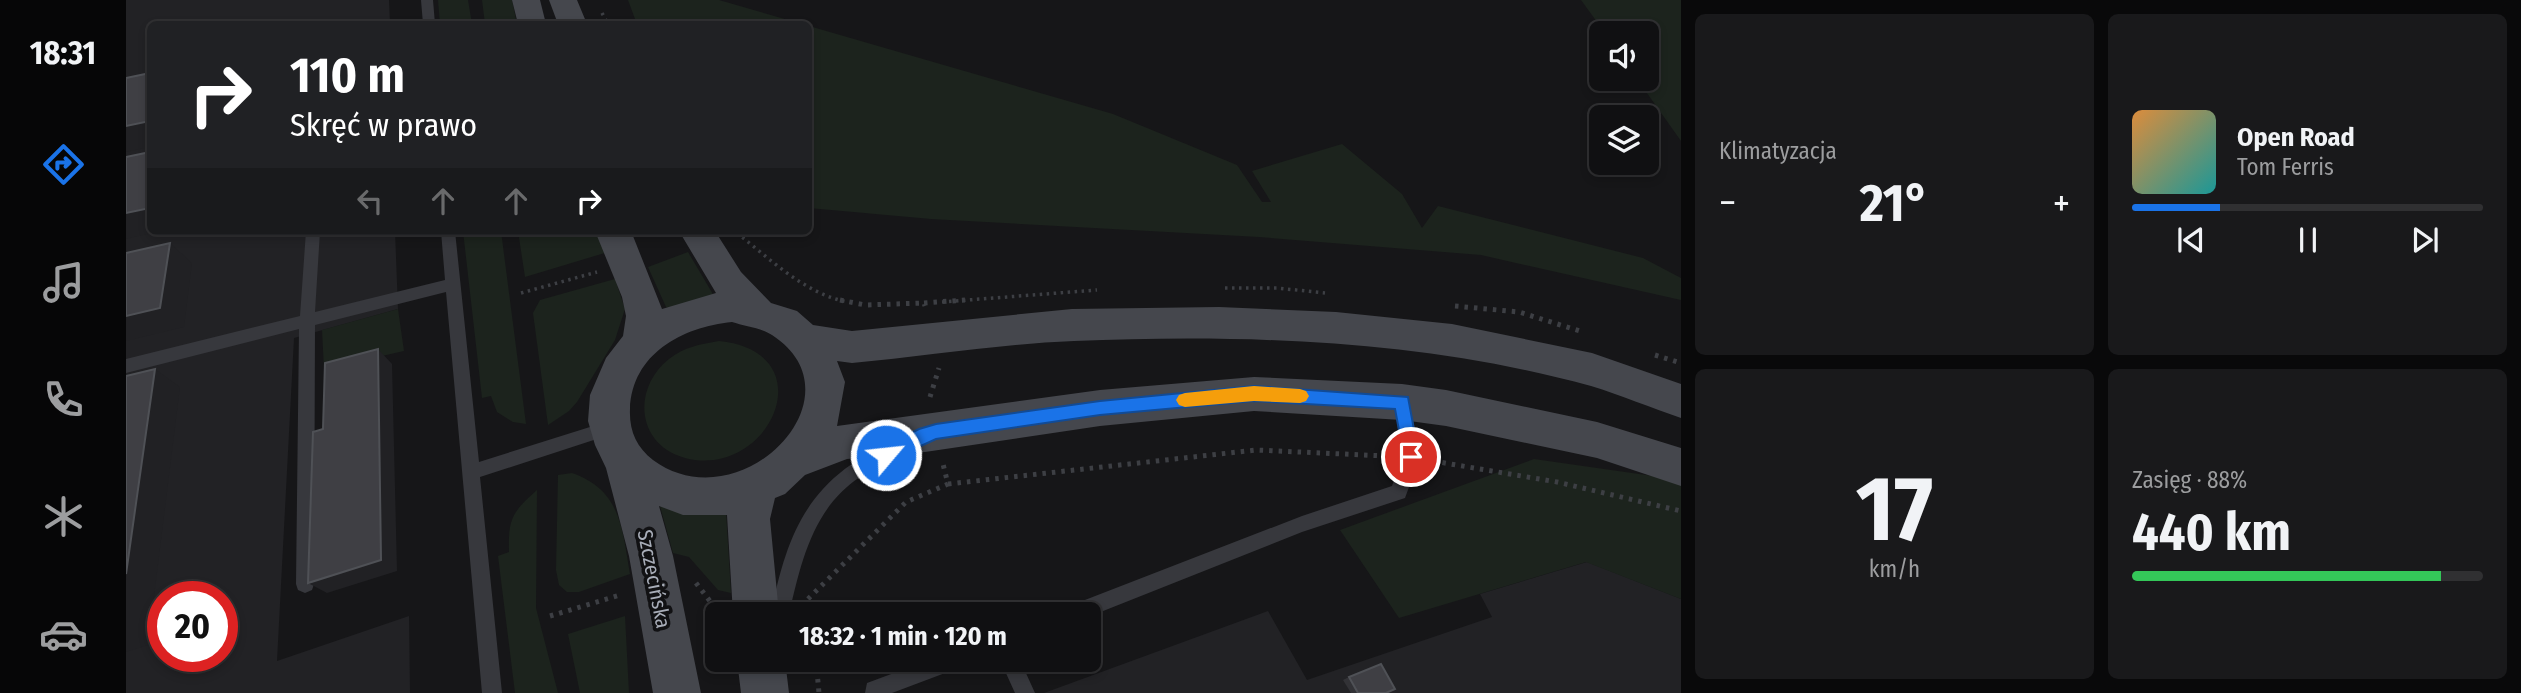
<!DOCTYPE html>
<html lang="pl">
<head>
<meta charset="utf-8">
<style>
  :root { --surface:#101012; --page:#19191b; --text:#f1f3f6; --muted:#9c9d9f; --line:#303032; --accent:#1a73e8 }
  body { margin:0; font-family:"Fira Sans Condensed",sans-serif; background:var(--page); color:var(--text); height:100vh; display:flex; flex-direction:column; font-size:26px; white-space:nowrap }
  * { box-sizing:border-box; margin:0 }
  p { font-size:23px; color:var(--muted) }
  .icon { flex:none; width:38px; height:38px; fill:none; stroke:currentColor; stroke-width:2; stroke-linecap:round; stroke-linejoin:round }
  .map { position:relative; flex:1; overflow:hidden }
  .side { display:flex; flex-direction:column; gap:14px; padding:14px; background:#09090a; width:840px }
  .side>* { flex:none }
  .guide { position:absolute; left:21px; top:21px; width:665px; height:214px; border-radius:10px; box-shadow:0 4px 10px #0003,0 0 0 2px var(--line); background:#202124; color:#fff; overflow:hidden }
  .tools { position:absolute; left:1463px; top:21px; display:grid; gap:14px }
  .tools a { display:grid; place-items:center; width:70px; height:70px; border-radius:10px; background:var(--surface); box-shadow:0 4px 10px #0003,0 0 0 2px var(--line); font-size:35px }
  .speed { position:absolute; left:21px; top:581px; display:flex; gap:14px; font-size:35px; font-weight:700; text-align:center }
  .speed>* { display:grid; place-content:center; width:91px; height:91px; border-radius:50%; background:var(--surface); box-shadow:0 4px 10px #0003,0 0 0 2px var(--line); line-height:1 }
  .speed .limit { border:10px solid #d22; background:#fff; color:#111 }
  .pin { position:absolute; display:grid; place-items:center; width:60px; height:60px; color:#fff; margin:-30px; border:4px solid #fff; border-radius:50%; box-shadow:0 2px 7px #0007 }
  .me { position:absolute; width:77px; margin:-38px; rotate:62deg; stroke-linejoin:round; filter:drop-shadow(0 0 5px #0008) }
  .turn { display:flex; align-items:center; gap:24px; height:147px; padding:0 28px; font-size:32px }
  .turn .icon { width:91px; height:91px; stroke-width:2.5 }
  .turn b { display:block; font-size:49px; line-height:60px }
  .lanes { display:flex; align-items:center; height:66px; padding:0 28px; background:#0003; justify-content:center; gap:35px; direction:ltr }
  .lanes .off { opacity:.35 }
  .big { font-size:52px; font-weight:700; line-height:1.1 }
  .side .widget { flex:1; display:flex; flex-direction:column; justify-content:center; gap:10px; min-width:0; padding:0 24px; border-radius:10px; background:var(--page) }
  .side .dial { align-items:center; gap:0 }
  .dial b { font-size:91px; line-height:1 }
  .song { display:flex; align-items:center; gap:21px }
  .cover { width:84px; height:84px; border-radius:10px; background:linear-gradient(135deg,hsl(30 70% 55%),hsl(180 70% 35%)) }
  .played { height:7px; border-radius:4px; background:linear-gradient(90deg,var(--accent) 25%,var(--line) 25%) }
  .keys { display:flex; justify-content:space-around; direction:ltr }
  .heat { display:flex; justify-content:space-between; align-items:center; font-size:38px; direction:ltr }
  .charge { height:10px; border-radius:5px; background:linear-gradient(90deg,#34c759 88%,var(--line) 0) }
  .side .tiles { flex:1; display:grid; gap:14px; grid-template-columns:repeat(2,1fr) }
  .trip { position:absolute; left:579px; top:602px; width:396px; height:70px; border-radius:10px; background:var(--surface); box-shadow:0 4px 10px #0003,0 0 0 2px var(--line); font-weight:700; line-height:70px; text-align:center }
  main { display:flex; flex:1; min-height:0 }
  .menu { display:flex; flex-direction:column; width:126px; justify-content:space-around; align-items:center; background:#060607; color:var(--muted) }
  .menu .icon { width:49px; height:49px }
  .menu .selected { color:var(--accent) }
  .menu b { font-size:32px; color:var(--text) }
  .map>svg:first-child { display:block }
  .built { fill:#222225; fill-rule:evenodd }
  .green { fill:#1c231d }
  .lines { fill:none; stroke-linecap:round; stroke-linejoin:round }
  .path-far1 { stroke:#3d3f44; stroke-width:3.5; stroke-dasharray:2.5 4.5; stroke-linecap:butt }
  .path { stroke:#3d3f44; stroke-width:5; stroke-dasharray:3.5 6; stroke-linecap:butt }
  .service { fill:#37383d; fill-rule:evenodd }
  .secondary { fill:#45474d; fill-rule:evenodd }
  .wall { fill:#323236 }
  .shaded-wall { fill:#212124 }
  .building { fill:#3f3f44; stroke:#4f5156; stroke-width:2 }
  .route { fill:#1a73e8; stroke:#114b97; stroke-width:2 }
  .slow { fill:#f59e0b }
  .labels { text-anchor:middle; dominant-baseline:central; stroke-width:7; stroke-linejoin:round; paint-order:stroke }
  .street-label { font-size:21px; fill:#a8adb8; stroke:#111113 }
</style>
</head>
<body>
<main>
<nav class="menu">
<b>18:31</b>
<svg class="icon selected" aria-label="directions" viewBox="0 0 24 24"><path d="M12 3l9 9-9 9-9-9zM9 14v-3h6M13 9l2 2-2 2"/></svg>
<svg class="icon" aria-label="music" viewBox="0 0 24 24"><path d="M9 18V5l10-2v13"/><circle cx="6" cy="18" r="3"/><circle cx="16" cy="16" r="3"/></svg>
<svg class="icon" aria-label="phone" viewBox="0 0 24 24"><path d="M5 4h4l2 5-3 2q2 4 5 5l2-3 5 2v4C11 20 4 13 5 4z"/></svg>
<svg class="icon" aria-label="climate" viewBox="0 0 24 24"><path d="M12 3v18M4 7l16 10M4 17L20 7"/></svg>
<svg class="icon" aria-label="car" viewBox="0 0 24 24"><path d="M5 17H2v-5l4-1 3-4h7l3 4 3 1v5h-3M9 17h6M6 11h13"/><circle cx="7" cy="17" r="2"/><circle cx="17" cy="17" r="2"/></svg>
</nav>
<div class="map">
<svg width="1555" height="693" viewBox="0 0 1555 693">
  <rect width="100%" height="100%" fill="#161618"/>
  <!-- built -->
  <path class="built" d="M0 0H263L264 24H24V231H269L272 309 168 338 151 661 283 616 284 693H0ZM37 597H96V656H37Z
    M1461 562 1555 599V693H918L1142 611 1181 680 1366 617 1354 594Z"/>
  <!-- green -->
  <path class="green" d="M312 0H342L346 24H314Z
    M356 0H386L391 24H359Z
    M502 0H593L676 24H514L509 19Z
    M1455 0H1555V141L1511 79H1521V33H1479Z
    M683 26 987 114 1111 165 1136 202H1145L1126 171 1216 144 1276 194 1296 228 1312 206 1517 258 1555 278V300L1355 255 1133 237 805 219 683 208Z
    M337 231H375L400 424 387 422 371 412 365 396 356 398Z
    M392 231H472L482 252 399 277Z
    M562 252 591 301 549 310 540 307 522 267Z
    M489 279 499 309 489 340 451 402 443 411 422 425 407 313 414 300Z
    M272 309 278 351 198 369 196 330Z
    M593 341C701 352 644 480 559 458 510 445 506 388 543 359 558 347 575 344 593 341Z
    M1408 459 1555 480V599L1460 562 1273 618 1214 530Z
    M446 473C495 490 496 528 504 574L453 592H441L433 585 430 570 432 475Z
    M411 490 410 608 432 693H389L372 556 383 552C382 519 386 512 411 490Z
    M534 506 600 512 605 593 592 590 563 557 547 553Z
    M499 616 503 693H454L442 634Z"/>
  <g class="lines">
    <!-- path-far1 -->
    <path class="path-far1" d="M476 13 482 24
      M611 233C644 259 679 294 722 302
      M1099 288H1151L1199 293
      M395 293 471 272
      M816 302 971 290"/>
    <!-- path -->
    <path class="path" d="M714 300 739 305 798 303 799 306
      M798 303 839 300
      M1329 306 1393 312 1457 332
      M1529 355 1555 363
      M804 397 813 368
      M1307 461 1431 482 1555 511
      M822 484 1130 450 1260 456
      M570 583 590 609
      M682 599 780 502 822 484 817 464
      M684 603 685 614
      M424 616 494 595
      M690 660 693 693"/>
    <!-- service -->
    <path class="service" d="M295 0H307L309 24H297Z
      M180 231H194L189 312 319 280 315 231H329L353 462 483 421 489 423 491 428 489 433 483 435 354 477 376 693H356L320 292 189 325 188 584 186 590 179 593 172 590 170 584 173 329 0 373V359L174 316Z
      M1276 395 1282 397 1284 402 1294 457 1279 498 1176 532 962 617V614H937L939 607 946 605 1176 516 1266 486 1276 457 1268 402 1270 397Z
      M777 438 783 441 785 446 783 451C767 460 749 466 734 477 687 508 675 562 663 614H645C662 525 688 472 777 438Z
      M803 660H838L835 667 766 693H739L741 683Z
      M874 660H894L909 693H889Z"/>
    <!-- secondary -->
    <path class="secondary" d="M386 0H414L420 24H392Z
      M423 0H451L461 24H432Z
      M469 231H505L536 309 590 293 553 231H589L615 272 645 303 671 311 687 325 726 331 946 309 1093 307 1210 312 1326 324 1466 353 1555 384V418C1525 408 1495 395 1465 386 1298 340 1121 334 948 341 874 344 800 356 726 363L711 361 719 382 711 426 974 390 1128 377 1276 384 1320 390 1471 422 1555 448V486L1471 458 1320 426 1276 420 1128 411 974 426 799 452 721 459 679 475 659 494 649 498 644 519 653 614H607L601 515H557L533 506 547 556 575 693H527L503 556 480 468 469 445 462 421 464 395 480 358 497 336 500 316 496 297ZM606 322C618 326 636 328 646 335 740 396 614 524 527 460 510 447 503 430 504 409 506 354 556 327 606 322Z
      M611 660H659L663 693H615Z"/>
  </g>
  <!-- wall -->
  <path class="wall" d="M1223 677 1260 693H1225L1217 680Z"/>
  <!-- shaded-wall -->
  <path class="shaded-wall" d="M24 121V147L0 152V126Z
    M24 208V231H35L0 239V213Z
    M44 243 66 263 58 327 0 341V316Z
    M252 349 266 364 271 571 201 593 182 583Z
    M29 369 54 387 22 645 0 652V574Z"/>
  <!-- building -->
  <path class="building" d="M24 73V121L0 126V78Z
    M24 152V208L0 213V157Z
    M44 243 34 308 0 316V253Z
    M252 349 255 560 182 583 187 432 197 429 199 363Z
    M29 369 0 574V376Z
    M1255 664 1269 689 1260 693H1232L1223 677Z"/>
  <!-- route -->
  <path class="route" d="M1128 386 1282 397 1293 457 1291 462 1285 465 1279 462 1269 409 1128 401 974 415 810 439 760 462 754 460 752 455 754 449 793 429 810 424 974 401Z"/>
  <!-- slow -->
  <path class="slow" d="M1128 386 1174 389 1180 391 1183 396 1180 401 1174 403 1128 401 1059 407 1053 405 1050 400 1053 395 1059 393Z"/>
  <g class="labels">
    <!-- street labels -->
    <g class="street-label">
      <text transform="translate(528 579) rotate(79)">Szczecińska</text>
    </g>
  </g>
</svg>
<div class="tools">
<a><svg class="icon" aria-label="sound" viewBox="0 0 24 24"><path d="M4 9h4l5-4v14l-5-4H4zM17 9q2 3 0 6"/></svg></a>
<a><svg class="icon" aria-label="layers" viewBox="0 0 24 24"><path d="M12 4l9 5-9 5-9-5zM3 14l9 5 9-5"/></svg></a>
</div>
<div class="speed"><div class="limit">20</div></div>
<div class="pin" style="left:1285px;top:457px;background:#d93025"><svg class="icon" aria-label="arrive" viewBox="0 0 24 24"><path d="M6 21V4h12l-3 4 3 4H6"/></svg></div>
<svg class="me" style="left:760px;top:455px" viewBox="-20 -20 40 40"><circle r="17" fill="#1a73e8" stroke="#fff" stroke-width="3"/><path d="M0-11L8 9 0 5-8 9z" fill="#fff"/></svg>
<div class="trip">18:32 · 1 min · 120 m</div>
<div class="guide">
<div class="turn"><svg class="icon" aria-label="right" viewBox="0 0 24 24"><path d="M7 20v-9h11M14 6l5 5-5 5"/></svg><div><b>110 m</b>Skręć w prawo</div></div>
<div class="lanes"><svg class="icon off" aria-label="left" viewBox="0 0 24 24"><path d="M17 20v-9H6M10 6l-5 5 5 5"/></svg><svg class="icon off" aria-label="ahead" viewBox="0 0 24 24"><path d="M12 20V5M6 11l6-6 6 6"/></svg><svg class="icon off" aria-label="ahead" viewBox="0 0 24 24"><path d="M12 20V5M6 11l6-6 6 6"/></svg><svg class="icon" aria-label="right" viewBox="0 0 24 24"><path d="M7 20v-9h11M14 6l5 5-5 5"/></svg></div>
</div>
</div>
<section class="side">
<div class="tiles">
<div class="widget"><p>Klimatyzacja</p>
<div class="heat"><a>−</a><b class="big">21°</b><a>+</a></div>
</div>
<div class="widget">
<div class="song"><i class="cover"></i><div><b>Open Road</b><p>Tom Ferris</p></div></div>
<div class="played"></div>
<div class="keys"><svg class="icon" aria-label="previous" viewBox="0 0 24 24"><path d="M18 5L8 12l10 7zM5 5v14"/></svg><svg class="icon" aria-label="pause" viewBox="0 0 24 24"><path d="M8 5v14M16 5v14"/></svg><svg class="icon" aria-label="next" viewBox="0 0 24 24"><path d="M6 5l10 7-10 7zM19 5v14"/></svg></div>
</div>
<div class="widget dial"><b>17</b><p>km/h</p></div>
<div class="widget"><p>Zasięg · 88%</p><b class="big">440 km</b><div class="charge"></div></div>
</div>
</section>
</main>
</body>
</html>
